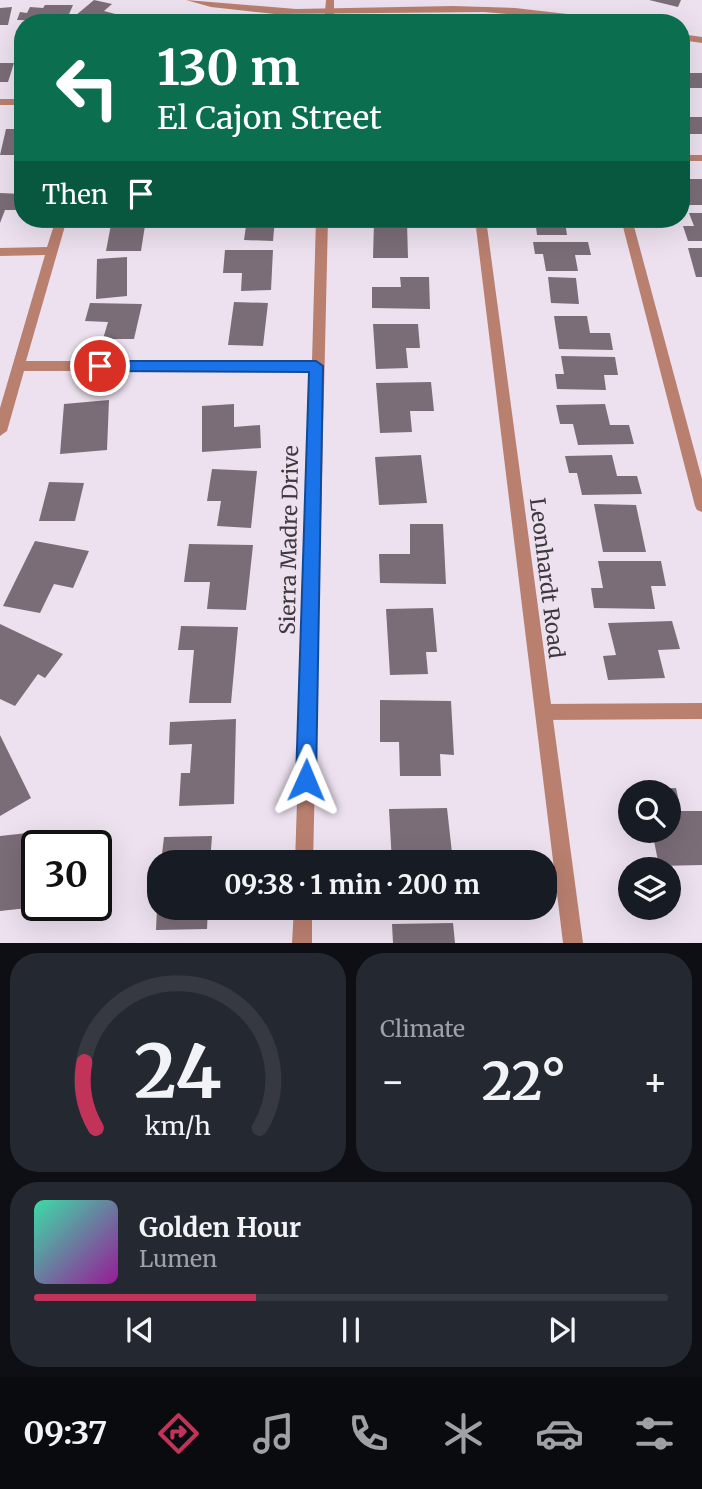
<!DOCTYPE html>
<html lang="en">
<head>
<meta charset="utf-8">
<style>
  :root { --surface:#171b24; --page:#242831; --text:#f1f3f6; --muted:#9ea1a6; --line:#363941; --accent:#c23359 }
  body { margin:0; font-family:Merriweather,serif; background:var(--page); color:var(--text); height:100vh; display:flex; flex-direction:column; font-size:26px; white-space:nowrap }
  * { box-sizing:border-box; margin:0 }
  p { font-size:23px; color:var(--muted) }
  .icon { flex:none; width:38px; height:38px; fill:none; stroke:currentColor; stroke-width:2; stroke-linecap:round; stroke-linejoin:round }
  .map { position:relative; height:943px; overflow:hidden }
  .panel { display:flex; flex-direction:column; gap:10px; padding:10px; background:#0d0f14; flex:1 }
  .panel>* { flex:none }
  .guide { position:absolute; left:14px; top:14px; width:676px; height:214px; border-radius:28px; box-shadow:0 7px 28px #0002; background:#0b6e4f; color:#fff; overflow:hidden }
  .buttons { position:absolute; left:618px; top:780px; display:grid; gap:14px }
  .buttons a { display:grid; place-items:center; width:63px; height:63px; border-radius:50%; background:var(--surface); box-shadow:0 7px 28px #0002; font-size:35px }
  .speed { position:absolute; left:21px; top:830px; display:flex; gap:14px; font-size:35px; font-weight:700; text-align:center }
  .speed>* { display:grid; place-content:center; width:91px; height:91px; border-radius:50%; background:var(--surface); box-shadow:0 7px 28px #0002; line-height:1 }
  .speed .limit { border:4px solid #111; border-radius:10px; background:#fff; color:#111 }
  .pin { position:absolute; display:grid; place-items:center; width:60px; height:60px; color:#fff; margin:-30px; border:4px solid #fff; border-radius:50%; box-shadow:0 2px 7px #0007 }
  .me { position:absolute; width:77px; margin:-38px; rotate:1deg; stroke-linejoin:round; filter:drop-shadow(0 0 5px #0008) }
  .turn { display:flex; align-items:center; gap:24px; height:147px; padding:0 28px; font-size:32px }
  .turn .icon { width:91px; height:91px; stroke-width:2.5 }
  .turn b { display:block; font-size:49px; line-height:60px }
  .then { display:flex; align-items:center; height:66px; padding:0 28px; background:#0003; gap:14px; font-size:26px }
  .big { font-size:52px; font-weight:700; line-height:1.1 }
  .panel .widget { flex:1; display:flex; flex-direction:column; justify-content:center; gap:10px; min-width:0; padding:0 24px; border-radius:28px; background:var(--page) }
  .panel .dial { align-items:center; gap:0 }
  .dial svg { height:182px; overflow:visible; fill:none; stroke:var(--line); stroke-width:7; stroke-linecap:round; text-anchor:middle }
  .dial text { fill:var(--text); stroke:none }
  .song { display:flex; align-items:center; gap:21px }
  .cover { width:84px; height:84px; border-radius:10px; background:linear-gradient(135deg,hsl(160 70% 55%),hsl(300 70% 35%)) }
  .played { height:7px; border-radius:4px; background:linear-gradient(90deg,var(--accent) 35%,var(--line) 35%) }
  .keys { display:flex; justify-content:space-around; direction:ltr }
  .heat { display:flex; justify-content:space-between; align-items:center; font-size:38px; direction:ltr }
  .panel .tiles { flex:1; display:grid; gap:10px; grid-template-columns:1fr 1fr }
  .widget:last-child { grid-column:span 2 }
  .trip { position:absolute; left:147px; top:850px; width:410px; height:70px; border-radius:28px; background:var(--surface); box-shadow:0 7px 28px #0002; font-weight:700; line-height:70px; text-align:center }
  .tabs { display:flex; height:112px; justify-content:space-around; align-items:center; background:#090b0e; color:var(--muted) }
  .tabs .icon { width:49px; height:49px }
  .tabs .current { color:var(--accent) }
  .tabs b { font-size:32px; color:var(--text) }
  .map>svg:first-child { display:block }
  .building { fill:#7b6d78 }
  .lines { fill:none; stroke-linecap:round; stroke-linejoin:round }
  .minor { fill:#b97f6f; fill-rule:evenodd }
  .tertiary { fill:#b97f6f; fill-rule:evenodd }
  .route { fill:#1a73e8; stroke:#114b97; stroke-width:2 }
  .labels { text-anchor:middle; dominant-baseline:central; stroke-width:7; stroke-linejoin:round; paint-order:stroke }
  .street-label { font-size:21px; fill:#3e393e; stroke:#ede1ef }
</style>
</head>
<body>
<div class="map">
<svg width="702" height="943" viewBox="0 0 702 943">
  <rect width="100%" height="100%" fill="#ede1ef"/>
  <!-- building -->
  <path class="building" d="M94 0 112 4 104 11 123 16 115 23 69 21Z
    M649 0H681L678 7Z
    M45 5H73L66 21 17 20 20 12 27 13 30 7 43 8Z
    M12 7 8 25H0V8Z
    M156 15 175 20 172 23H147Z
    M0 63H14L8 82H0Z
    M681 73H702V88H681Z
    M681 117H702V134H682Z
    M6 129H23V155H0Z
    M681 179H702V205H681Z
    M0 193 23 194V210H5L0 223Z
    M689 213H702V241H688L683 226H694Z
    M112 219H146L141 251H106Z
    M247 219H275L273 241 244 240Z
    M535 219H583L584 222H565L567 235H537Z
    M374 222H407L408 258H373Z
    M533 242H588L591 255H575L578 271H546L543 254H535Z
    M688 248H702V277H696Z
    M225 250H273L271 290 241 291 242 273H223Z
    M127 257V296L96 299 97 259Z
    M400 277H429L430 309 372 308V287H401Z
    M548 277 576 278 579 304 551 303Z
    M234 302 268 303 263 346 228 345Z
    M90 303 142 304 134 339H103L108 322 85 321Z
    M554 316H587L590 333H610L613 350 559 349Z
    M373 324H418L420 348H406L408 368 376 369Z
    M561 356 615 357 618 375H604L606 390 557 389 555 374H564Z
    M431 382 434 411H410L412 432 380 433 376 383Z
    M109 400 107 450 60 454 64 404Z
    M234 404V427L260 425 261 448 202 452V406Z
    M605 404 610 425H629L634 444 578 445 573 424H560L556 405Z
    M421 455 427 503 379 505 375 457Z
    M612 455 617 476H637L642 494 582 495 577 473H569L565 456Z
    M212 469 257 471 251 528 217 526 221 501H207Z
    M49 482 84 483 75 521H39Z
    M594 504 636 505 646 552H603Z
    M410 524H443L446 584 380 583 379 554H410Z
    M35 541 89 551 73 588 54 584 40 613 3 606Z
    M189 544 253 545 246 610 207 609 210 582H184Z
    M598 561H661L666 586H651L655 609 594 608 591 588H603Z
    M433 608 437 652H426L428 674 390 675 386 609Z
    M672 621 680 649 658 650 665 678 608 680 603 656 616 655 608 623Z
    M0 624 63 654 45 678 38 674 15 706 0 699Z
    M181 626 238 627 231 703H189L194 650H178Z
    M380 700 451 701 454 755 440 754 441 776H400L399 742H380Z
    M236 719 234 804 179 806 181 773H190L192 744 169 745 170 722Z
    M0 735 31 798 0 816Z
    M676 788 681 811H702V865L659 866 652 831H668V793H644L643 789Z
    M447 808 452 853 433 854 434 863H392L389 809Z
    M55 830 54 845H37V907L0 911V836Z
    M212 836 210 863H161L164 837Z
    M157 908H208L207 929 156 930Z
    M453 923 455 943H393L392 924Z"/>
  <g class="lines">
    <!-- minor -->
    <path class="minor" d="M326 0H334V23H324Z
      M0 99H23V105H0Z
      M681 155H702V161H681Z
      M56 219H67L26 361H312L316 219H328L313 863H295L311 371H24L7 431 0 436V408L45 255 0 256V248L47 247Z
      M621 219H632L702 479V512L697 510 695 506Z
      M702 703V719L543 720 537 717 535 712 537 707 543 704Z
      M294 908H312V943H292Z"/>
    <!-- tertiary -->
    <path class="tertiary" d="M186 0 296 9 453 6 515 8 576 15 610 23 484 12 275 14 211 7Z
      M681 34 702 37V43L681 40Z
      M475 219H486L583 943H563Z"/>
  </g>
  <!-- route -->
  <path class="route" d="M100 361H316L323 366 316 780 313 787 306 790 299 787 296 780 309 372 100 371 93 366Z"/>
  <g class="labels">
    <!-- street labels -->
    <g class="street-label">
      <text transform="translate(289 540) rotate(-89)">Sierra Madre Drive</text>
      <text transform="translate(547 578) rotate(83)">Leonhardt Road</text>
    </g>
  </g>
</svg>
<div class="buttons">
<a><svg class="icon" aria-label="search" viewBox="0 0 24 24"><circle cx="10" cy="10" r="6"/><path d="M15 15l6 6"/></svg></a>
<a><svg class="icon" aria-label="layers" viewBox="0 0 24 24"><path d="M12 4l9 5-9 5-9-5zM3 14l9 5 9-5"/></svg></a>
</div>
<div class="speed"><div class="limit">30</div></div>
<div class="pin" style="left:100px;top:366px;background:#d93025"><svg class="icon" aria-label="arrive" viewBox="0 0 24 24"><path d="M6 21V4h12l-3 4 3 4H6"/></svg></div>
<svg class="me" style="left:306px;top:780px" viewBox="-20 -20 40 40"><path d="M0-17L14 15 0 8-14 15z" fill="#1a73e8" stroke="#fff" stroke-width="4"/></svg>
<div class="trip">09:38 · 1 min · 200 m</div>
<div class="guide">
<div class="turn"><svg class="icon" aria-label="left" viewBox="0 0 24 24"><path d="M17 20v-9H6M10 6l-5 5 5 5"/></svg><div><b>130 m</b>El Cajon Street</div></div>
<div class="then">Then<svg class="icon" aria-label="arrive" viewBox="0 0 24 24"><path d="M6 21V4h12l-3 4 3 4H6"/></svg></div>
</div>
</div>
<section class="panel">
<div class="tiles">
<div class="widget dial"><svg viewBox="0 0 100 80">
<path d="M14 69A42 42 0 1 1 86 69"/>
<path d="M14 69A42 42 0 0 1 9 40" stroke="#c23359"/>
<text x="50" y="56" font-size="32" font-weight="700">24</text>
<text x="50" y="72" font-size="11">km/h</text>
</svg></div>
<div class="widget"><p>Climate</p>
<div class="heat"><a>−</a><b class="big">22°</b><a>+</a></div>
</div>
<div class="widget">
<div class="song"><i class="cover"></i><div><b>Golden Hour</b><p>Lumen</p></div></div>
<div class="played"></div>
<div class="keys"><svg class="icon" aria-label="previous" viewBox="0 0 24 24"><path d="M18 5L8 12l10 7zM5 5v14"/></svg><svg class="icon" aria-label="pause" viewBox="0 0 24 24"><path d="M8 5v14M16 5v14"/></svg><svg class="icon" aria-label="next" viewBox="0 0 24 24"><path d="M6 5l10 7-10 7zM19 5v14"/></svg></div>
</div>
</div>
</section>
<nav class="tabs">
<b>09:37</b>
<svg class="icon current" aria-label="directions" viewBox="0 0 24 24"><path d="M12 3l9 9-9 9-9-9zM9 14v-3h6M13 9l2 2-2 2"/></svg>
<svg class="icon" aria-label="music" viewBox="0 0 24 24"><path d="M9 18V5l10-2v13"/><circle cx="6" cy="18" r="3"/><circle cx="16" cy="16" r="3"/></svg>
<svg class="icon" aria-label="phone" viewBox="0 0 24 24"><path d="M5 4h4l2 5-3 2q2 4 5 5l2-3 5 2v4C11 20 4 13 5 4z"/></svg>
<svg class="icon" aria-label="climate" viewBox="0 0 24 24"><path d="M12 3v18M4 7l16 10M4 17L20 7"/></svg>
<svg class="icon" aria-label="car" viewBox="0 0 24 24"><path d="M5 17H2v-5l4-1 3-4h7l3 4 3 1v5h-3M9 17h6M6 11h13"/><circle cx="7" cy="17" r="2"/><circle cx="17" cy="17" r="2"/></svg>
<svg class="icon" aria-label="filters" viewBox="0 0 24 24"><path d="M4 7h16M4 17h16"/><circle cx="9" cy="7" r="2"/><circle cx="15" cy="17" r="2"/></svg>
</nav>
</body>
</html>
